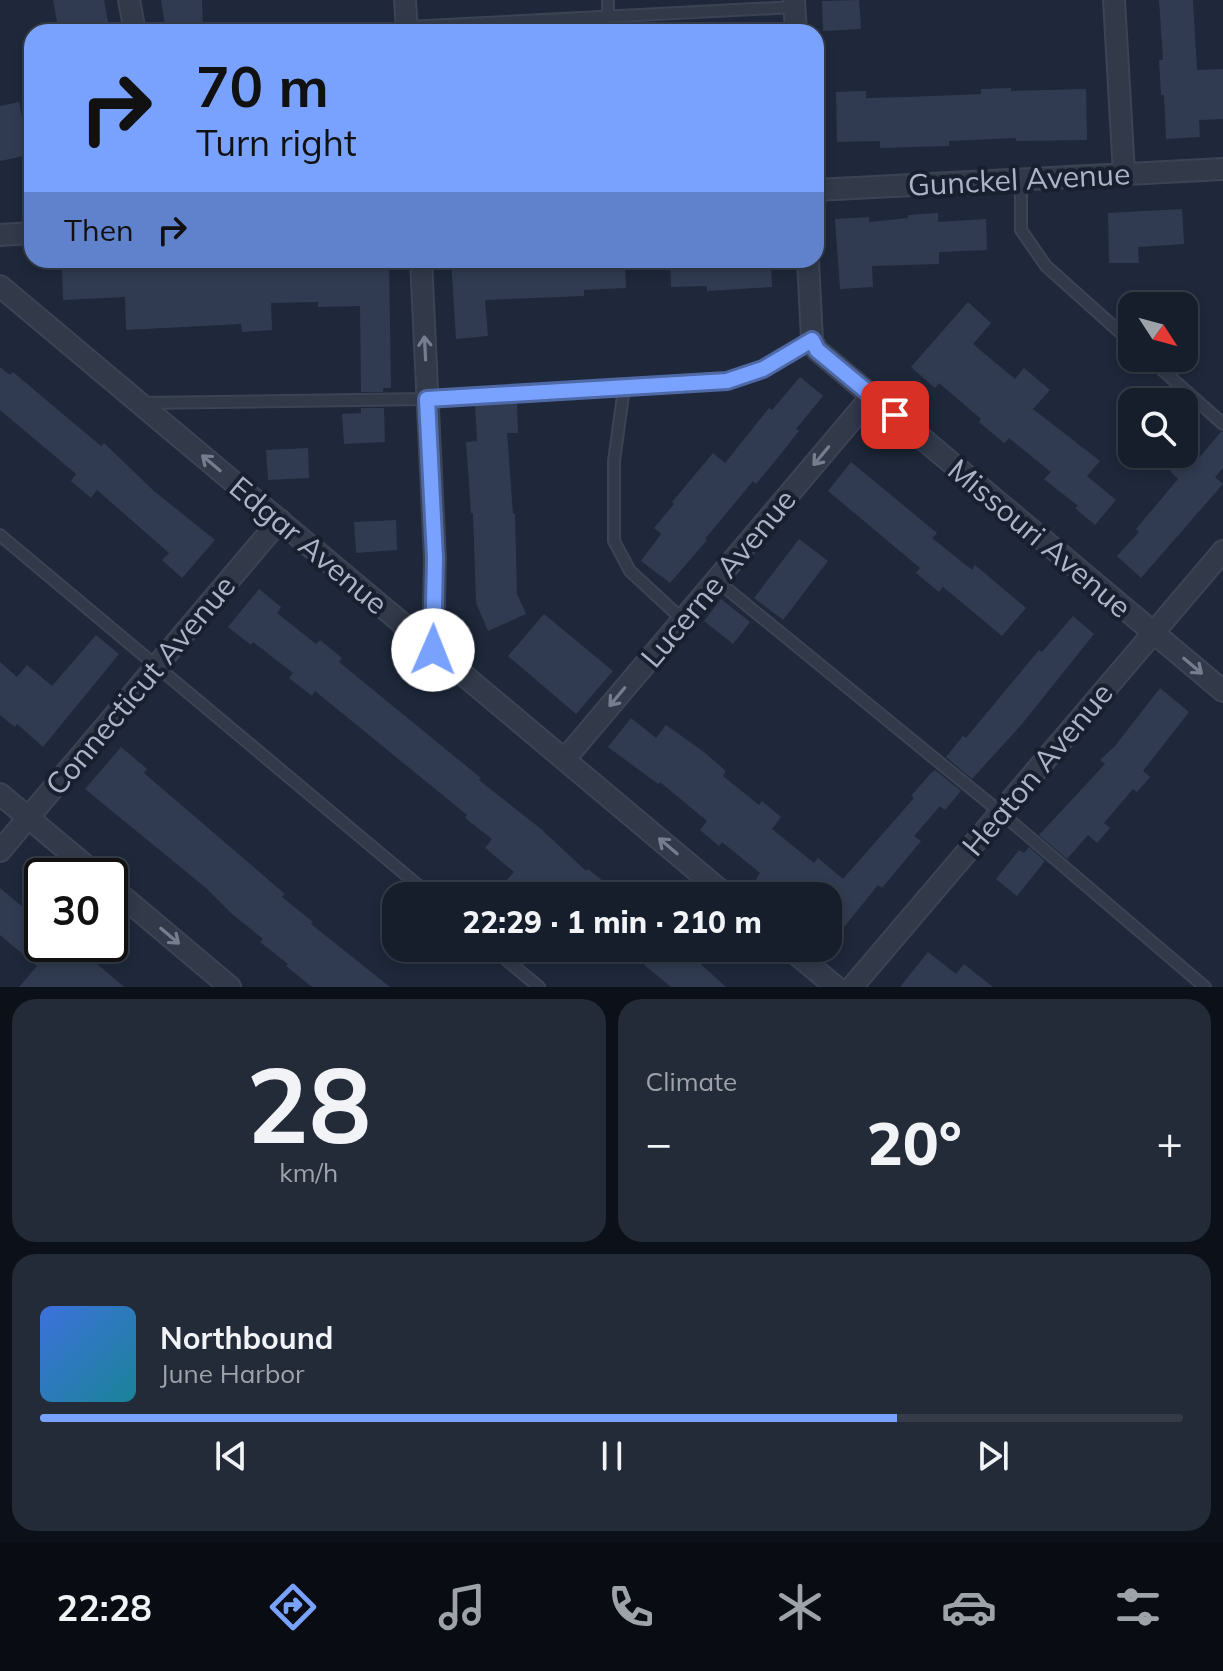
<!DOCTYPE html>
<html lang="en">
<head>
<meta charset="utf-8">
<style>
  :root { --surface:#161e2c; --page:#232b38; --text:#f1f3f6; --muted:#9ea2a9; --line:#353c48; --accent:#79a2ff }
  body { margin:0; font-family:Mulish,sans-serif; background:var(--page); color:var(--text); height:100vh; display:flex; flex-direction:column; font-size:30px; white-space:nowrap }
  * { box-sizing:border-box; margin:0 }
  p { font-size:26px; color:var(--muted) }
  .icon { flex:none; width:44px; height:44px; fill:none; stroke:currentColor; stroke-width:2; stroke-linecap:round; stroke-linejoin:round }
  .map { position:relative; height:987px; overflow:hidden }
  .panel { display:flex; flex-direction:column; gap:12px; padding:12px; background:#0c1018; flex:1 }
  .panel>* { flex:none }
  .guide { position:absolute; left:24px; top:24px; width:800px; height:244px; border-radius:24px; box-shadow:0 4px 12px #0003,0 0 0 2px var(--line); background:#79a2ff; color:#111; overflow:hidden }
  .needle { width:52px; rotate:126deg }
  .controls { position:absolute; left:1118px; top:292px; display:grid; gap:16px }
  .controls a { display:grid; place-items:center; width:80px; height:80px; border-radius:16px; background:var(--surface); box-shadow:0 4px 12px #0003,0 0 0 2px var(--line); font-size:40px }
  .speed { position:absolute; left:24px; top:858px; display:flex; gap:16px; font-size:40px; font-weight:700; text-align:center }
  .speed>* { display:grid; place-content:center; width:104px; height:104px; border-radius:50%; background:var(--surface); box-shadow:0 4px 12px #0003,0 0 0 2px var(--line); line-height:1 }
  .speed .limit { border:4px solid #111; border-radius:12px; background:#fff; color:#111 }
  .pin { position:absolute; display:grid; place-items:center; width:68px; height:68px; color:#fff; margin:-34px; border-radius:16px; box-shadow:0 4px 12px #0006 }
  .me { position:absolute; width:88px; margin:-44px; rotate:1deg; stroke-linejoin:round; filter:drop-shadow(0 0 6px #0008) }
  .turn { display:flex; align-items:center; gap:28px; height:168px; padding:0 40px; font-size:36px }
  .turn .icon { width:104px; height:104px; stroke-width:2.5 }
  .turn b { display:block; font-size:56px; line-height:68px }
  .then { display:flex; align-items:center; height:76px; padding:0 40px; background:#0003; gap:16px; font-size:30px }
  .big { font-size:60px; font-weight:800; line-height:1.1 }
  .panel .card { flex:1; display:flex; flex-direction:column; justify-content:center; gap:12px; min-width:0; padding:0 28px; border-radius:24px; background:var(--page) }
  .panel .dial { align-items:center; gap:0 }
  .dial b { font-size:104px; line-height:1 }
  .song { display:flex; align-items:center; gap:24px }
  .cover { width:96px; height:96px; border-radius:12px; background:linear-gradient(135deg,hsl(220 70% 55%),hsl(190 70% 35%)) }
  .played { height:8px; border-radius:4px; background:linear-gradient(90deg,var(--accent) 75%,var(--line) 75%) }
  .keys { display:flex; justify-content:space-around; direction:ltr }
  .heat { display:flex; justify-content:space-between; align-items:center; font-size:44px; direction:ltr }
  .panel .tiles { flex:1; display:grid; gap:12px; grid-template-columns:1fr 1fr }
  .card:last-child { grid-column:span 2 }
  .trip { position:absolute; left:382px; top:882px; width:460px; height:80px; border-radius:24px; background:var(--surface); box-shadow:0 4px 12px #0003,0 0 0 2px var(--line); font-weight:800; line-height:80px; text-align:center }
  .tabs { display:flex; height:128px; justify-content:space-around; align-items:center; background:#090c12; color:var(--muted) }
  .tabs .icon { width:56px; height:56px }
  .tabs .on { color:var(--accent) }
  .tabs b { font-size:36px; color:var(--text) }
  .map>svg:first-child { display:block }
  .building { fill:#303b51 }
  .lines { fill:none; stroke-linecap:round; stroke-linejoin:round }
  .service-casing { stroke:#3b4354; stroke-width:14 }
  .minor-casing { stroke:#3b4354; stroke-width:24 }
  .service { stroke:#323a4a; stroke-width:10 }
  .minor { stroke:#323a4a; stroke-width:20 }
  .oneway { stroke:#757d8f }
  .route-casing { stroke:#4f69a6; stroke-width:20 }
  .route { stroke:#79a2ff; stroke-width:14 }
  .labels { text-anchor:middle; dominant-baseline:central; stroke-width:8; stroke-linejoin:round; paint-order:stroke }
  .street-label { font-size:30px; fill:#acb4c7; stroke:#181f2e }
</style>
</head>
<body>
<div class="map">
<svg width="1223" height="987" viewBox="0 0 1223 987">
  <rect width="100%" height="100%" fill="#1e283a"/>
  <!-- building -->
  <path class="building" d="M53 0H104L110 32H59Z
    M161 0H202L203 32H166Z
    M859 0 861 29 823 31 822 1Z
    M1159 0H1193L1197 70 1223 69V119L1199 120 1200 137 1166 139 1164 95H1161L1159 60H1163Z
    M1011 88V91L1086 89 1087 140 1016 141V138L949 141V146L880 148V141L837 142 836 92 866 91V98L908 97 981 94V89Z
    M19 102 29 155 0 161V106Z
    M1182 209 1184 244 1138 247 1139 263H1109L1108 213Z
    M938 213V222L986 219 987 250 939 252V264L872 266 873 287 840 289 835 219 869 217V222L908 218V215Z
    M174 260H232L233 264 389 260 391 388H383V392H361L360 306 318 307V302L271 303 272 330 242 332 241 324 126 330 125 297 63 300 62 270 123 266V263Z
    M451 260H625L626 288 584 290V296L485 300 488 336 456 339Z
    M670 260H771L772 287 707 291V286L671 287Z
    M968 302 991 323 973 344 1015 379 1024 368 1050 390 1033 409 1100 461 1087 476 1116 500 1095 525 1075 508 1078 506 1044 479 1051 472 1009 438 1004 443 979 422 981 419 939 383 935 388 911 367Z
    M0 367 10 375 13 372 101 446 104 443 154 491 215 540 182 578 162 560 169 553 97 490 91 498 71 481 76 474 0 410Z
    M800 377 823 396 796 429 799 431 780 455 756 484 753 481 705 539 707 540 670 583 641 561 661 534 654 528 674 504 672 502 713 453 725 463 769 408 772 410Z
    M517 403 518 433H507L513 514H515L517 594 526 614 488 631 476 603 473 513H471L466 442 477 441 475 405Z
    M361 408H384L385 442 344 444 342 414 361 413Z
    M1221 432H1223V468L1215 477 1223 484 1141 578 1117 556 1139 532 1136 529 1178 479 1170 471 1185 453 1196 461Z
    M308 448 309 478 268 480 266 450Z
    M851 462 937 533 932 538 972 570 975 565 1026 608 1002 636 943 587 939 592 916 573 920 568 828 491Z
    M396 520 397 550 356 553 354 522Z
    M799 539 828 561 783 620 754 598Z
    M259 589 281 607 277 613 316 644 320 640 342 658 339 662 481 778 479 780 541 829 586 871 588 869 622 896H521L505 882 514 872 485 848 492 839 465 818 467 815 315 691 312 696 289 678 293 673 253 642 251 645 228 627Z
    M721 599 750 622 733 644 704 621Z
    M544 614 613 671 576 714 508 656Z
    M1073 616 1094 634 1022 724 972 779 946 757 963 736 966 738 1039 650 1042 652Z
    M96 635 119 654 43 747 17 724 15 727 0 715V662L17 677 27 665 52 686Z
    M1160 688 1189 712 1143 771 1150 777 1137 792 1133 789 1104 823 1110 828 1097 843 1088 835 1067 859 1039 835 1105 764 1100 760 1115 746Z
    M631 718 656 738 666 725 704 752 726 771 723 776 759 805 762 801 781 817 772 829 814 863 818 858 843 879 914 798 911 796 930 774 935 770 961 791 945 810 940 806 914 836 921 841 882 888 878 885 828 947V896H777L756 879 760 873 722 842 719 846 700 830 707 821 660 782 658 784 608 747Z
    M121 747 147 769 144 773 285 894 282 897 313 922 311 924 390 987H312L286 966 288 964 260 942 263 939 232 914 206 888 85 789Z
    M1029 847 1045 861 1017 896 996 879 1019 850 1024 853Z
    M0 888 42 923V944H74L124 987H19L37 966 0 935Z
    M624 948H683L726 987H671Z
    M928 952 956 974 964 964 993 987H900Z"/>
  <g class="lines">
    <!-- service casing -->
    <g class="service-casing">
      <path id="service" d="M608 0V16
        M407 27 794 7
        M1021 179V230L1046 266 1132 343
        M1149 358 1223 424
        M624 388 614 461V541L630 571 683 620
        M141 403 427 399 727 381 763 369 812 340
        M0 535 431 896
        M716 580 1000 812 1205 987
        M492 948 539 987"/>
    </g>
    <!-- minor casing -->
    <g class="minor-casing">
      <path id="minor" d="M129 0 135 32
        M405 0 407 32
        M794 0 796 32
        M1114 0 1124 173
        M816 190 1223 169
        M0 235 32 233
        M421 260 435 558 433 650
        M808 260 812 340 817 350 1223 691
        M0 286 727 896
        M565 759 872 396
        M0 794 98 876
        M0 851 280 520
        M110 886 230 987
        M789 948 836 987
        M852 987 1223 551"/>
    </g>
    <!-- service -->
    <use href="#service" class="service"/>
    <!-- minor -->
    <use href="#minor" class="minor"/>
  </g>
  <!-- one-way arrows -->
  <defs><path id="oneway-shaft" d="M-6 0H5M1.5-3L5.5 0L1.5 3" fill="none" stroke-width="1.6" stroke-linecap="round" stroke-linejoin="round" transform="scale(2)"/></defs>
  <g class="oneway">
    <use href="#oneway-shaft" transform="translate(425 348) rotate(-93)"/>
    <use href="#oneway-shaft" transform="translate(821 456) rotate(130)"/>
    <use href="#oneway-shaft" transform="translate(211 463) rotate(-140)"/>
    <use href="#oneway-shaft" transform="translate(1193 666) rotate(40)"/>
    <use href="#oneway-shaft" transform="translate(617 697) rotate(130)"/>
    <use href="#oneway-shaft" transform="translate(668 846) rotate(-140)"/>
    <use href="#oneway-shaft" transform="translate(170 936) rotate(40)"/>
  </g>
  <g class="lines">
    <!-- route casing -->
    <g class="route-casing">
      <path id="route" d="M433 650 435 558 427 399 727 381 763 369 812 340 817 350 895 415"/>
    </g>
    <!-- route -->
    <use href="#route" class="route"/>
  </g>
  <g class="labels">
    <!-- street labels -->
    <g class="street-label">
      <text transform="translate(1019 179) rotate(-3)">Gunckel Avenue</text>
      <text transform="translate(1040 538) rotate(40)">Missouri Avenue</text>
      <text transform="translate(309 545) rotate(40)">Edgar Avenue</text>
      <text transform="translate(718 578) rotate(-50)">Lucerne Avenue</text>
      <text transform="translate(140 685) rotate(-50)">Connecticut Avenue</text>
      <text transform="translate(1037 769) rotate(-50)">Heaton Avenue</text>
    </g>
  </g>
</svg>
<div class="controls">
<a><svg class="needle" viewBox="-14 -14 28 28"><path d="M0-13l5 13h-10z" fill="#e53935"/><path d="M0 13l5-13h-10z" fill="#9ea2a9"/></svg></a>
<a><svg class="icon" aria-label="search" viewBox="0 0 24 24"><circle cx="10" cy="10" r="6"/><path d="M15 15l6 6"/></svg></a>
</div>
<div class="speed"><div class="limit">30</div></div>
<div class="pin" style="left:895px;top:415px;background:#d93025"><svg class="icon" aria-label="arrive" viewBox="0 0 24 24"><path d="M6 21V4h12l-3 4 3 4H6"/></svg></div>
<svg class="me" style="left:433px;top:650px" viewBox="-20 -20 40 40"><circle r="19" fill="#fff"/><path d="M0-13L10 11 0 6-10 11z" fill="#79a2ff"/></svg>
<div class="trip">22:29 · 1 min · 210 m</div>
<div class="guide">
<div class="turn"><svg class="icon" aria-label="right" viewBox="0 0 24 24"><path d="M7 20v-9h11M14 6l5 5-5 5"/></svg><div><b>70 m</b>Turn right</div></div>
<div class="then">Then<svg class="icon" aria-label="right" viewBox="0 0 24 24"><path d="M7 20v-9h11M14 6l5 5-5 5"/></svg></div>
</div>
</div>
<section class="panel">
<div class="tiles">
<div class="card dial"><b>28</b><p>km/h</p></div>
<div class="card"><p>Climate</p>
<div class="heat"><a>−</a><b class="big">20°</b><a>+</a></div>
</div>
<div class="card">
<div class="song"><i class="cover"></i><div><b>Northbound</b><p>June Harbor</p></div></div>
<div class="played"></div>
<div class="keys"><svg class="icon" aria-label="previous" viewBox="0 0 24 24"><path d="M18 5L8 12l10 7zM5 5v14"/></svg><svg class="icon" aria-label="pause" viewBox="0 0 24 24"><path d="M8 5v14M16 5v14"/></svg><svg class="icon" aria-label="next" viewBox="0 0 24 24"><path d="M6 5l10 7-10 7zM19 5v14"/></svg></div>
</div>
</div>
</section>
<nav class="tabs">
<b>22:28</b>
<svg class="icon on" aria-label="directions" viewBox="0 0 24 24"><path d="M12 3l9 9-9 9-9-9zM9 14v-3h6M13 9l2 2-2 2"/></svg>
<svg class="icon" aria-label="music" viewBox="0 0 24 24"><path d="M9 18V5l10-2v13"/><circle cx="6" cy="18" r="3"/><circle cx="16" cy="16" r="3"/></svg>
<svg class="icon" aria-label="phone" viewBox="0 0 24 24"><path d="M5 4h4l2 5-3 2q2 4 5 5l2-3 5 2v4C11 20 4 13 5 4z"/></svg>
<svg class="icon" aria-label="climate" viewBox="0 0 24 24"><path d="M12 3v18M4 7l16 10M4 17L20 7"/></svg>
<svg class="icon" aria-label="car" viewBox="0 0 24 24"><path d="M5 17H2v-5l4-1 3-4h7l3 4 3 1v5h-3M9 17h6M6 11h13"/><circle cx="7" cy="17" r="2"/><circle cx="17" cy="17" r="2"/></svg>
<svg class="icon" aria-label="filters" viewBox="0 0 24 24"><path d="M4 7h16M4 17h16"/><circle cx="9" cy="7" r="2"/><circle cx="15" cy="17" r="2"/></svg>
</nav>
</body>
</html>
